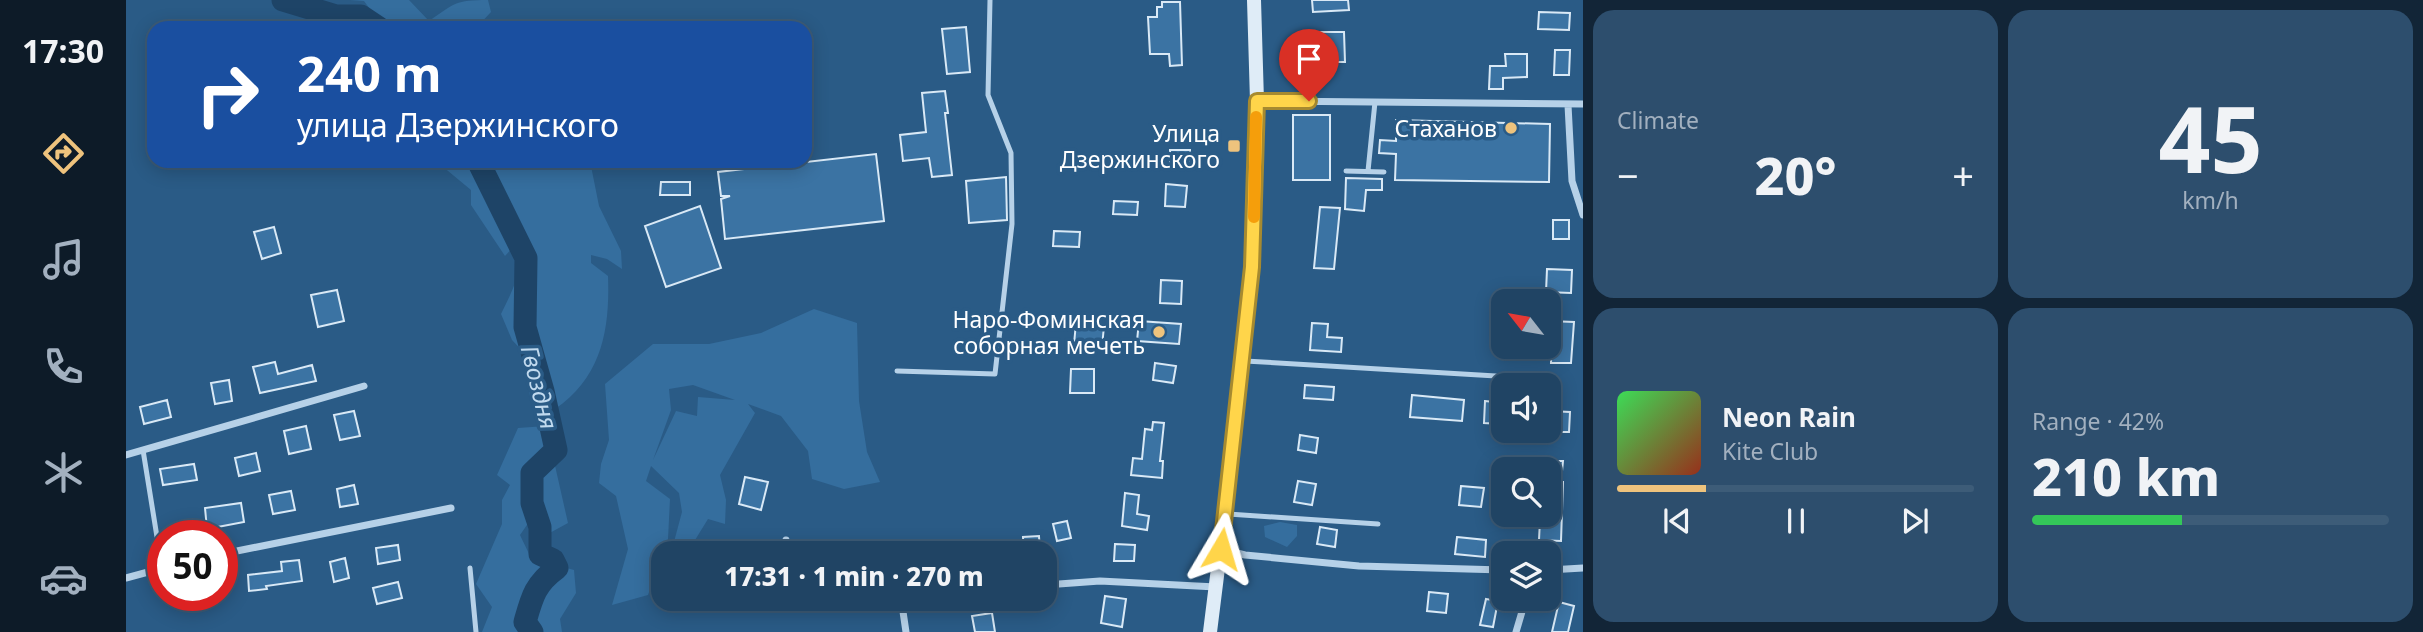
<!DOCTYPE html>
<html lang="en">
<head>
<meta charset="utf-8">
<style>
  :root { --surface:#204464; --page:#2d4e6d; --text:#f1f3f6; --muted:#a2b0bf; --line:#3d5c78; --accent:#eec37d }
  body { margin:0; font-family:"Noto Sans",sans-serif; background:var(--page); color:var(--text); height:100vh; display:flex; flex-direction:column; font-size:26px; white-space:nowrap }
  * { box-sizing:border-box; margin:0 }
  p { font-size:23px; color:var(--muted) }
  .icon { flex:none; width:38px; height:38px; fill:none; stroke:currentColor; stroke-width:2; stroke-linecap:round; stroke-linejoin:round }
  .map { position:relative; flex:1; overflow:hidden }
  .drawer { display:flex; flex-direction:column; gap:10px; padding:10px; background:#122537; width:840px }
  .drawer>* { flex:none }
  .hud { position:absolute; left:21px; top:21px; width:665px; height:147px; border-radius:21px; box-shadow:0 4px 18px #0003,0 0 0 2px var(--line); background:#1a4fa0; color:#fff; overflow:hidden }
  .needle { width:46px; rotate:301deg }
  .buttons { position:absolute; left:1365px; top:289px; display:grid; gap:14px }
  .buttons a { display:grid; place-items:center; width:70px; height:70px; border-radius:14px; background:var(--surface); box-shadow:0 4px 18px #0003,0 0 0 2px var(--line); font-size:35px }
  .speed { position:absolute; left:21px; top:520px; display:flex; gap:14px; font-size:35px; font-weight:700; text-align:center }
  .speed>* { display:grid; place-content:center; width:91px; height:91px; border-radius:50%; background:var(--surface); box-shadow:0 4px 18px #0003,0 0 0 2px var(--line); line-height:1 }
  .speed .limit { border:10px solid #d22; background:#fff; color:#111 }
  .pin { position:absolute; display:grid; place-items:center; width:60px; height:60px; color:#fff; margin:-72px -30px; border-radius:50% 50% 50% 0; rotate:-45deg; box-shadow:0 0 7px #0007 }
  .pin .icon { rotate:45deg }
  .me { position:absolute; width:77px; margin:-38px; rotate:7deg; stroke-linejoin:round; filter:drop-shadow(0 0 5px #0008) }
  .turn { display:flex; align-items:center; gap:24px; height:147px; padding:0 35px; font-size:32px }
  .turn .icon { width:91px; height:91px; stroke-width:2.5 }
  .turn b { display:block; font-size:49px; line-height:60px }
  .big { font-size:52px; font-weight:800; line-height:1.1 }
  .drawer .tile { flex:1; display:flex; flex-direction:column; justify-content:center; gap:10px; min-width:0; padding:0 24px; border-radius:21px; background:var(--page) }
  .drawer .dial { align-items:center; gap:0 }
  .dial b { font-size:91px; line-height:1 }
  .song { display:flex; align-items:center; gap:21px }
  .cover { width:84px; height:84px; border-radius:10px; background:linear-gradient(135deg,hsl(130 70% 55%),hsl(10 70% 35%)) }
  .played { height:7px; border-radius:4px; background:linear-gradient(90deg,var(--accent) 25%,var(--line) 25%) }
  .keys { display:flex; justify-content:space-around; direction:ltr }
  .heat { display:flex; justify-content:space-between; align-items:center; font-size:38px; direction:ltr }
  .charge { height:10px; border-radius:5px; background:linear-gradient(90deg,#34c759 42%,var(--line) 0) }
  .drawer .tiles { flex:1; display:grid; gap:10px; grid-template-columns:repeat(2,1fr) }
  .trip { position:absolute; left:525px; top:541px; width:406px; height:70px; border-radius:21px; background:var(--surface); box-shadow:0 4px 18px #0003,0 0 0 2px var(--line); font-weight:800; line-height:70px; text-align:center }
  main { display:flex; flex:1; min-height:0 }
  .tabs { display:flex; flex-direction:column; width:126px; justify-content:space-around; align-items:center; background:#0d1b28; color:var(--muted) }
  .tabs .icon { width:49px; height:49px }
  .tabs .selected { color:var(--accent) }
  .tabs b { font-size:32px; color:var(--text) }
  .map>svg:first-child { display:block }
  .green { fill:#356e9e; fill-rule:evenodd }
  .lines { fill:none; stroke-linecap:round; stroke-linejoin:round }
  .river { stroke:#1e4467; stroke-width:23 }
  .building { fill:#3b73a3; stroke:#d9e9f6; stroke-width:2 }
  .lane { stroke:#b6d1e8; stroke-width:5 }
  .street { stroke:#b6d1e8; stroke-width:7 }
  .secondary { stroke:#dfecf7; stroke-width:14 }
  .route-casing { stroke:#a68a30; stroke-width:18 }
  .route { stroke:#ffd54a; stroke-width:12 }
  .slow { stroke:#f59e0b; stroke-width:12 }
  .poi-dot { fill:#eec37d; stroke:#2a5b86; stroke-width:2.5 }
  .labels { text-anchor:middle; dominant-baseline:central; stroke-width:7; stroke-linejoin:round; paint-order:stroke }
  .poi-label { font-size:23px; fill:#fff; stroke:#2a5b86; text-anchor:end }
  .water-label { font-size:24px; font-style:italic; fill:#c1daef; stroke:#2a5b86 }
</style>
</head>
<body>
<main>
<nav class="tabs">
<b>17:30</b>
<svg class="icon selected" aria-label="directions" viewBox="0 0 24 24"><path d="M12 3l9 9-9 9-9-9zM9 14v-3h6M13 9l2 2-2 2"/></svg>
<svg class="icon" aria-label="music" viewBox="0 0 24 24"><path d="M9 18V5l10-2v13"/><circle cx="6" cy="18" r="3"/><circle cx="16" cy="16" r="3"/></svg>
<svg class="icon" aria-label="phone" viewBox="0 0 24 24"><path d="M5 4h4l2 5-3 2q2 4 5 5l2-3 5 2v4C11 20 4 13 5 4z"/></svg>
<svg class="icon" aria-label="climate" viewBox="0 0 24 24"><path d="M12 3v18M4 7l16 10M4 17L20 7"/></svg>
<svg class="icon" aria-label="car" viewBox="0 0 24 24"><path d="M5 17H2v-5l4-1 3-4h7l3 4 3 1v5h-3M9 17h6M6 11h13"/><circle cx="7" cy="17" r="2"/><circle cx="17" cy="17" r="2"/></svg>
</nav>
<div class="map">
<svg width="1457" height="632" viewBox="0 0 1457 632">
  <rect width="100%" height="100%" fill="#2a5b86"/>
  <!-- green -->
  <path class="green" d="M224 0H283L303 21C329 3 329 0 362 0L365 12 350 28H258L238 1Z
    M310 161H341C361 188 377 215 387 247L379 256 345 205V190Z
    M354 161H464L473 206 495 251 496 269 481 259 465 255V263L482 276C484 329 476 377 429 409L403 396 406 380 404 359 386 340 375 314C386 292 399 266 395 240 393 223 364 178 354 161Z
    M688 309 731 323 733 401 741 452 754 482 718 489 686 479 682 451 655 416 622 404 629 413 594 475 600 500 599 524 582 519 561 553H545L556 512 553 493 525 466 520 481 544 499 542 539 522 595 486 605 502 549 490 496 473 483 475 464 483 440 479 384 527 344H583L635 333ZM567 385 609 400 572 397 571 416 550 411 527 460 545 410 543 389Z
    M420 426 442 523 420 535 403 522 394 535 405 558 448 570 450 593 434 619 436 632H356L366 607 350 584 376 524V500L384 485 371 475 392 428Z
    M1154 522 1171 525V536L1161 547 1139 537 1138 526Z"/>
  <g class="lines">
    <!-- river -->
    <path class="river" d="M157 0 210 16H235L253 28
      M352 161 400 258 399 327 417 391 430 450 406 473V503L414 527V554L427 560 431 568C409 584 406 597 399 622L406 632"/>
  </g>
  <!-- building -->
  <path class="building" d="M1186 0H1222L1223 10 1187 12Z
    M1036 2H1054L1056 65 1044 66 1043 54H1024L1022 17H1031V7H1036Z
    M1413 12 1444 13 1443 30 1412 29Z
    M840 27 844 72 821 74 816 29Z
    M1195 32H1218L1219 62H1195Z
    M1429 50H1444L1443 75H1428Z
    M1379 54H1401V77L1377 78V89H1363L1364 66H1380Z
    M819 91 822 113H819L826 175 806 177 803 158 777 161 774 135 800 132 796 93Z
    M1167 115H1204V180H1167Z
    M1270 120 1424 124 1423 182 1269 180 1270 154 1253 153 1254 140 1270 141Z
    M1044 150H1064V163L1044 162Z
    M750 154 758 221 599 239 595 199 604 196H595L592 172Z
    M880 177 881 220 843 223 840 181Z
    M1220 178 1256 179V190H1240L1238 211 1219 209Z
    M535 182H564V195H534Z
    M1040 184 1061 186 1059 207 1039 206Z
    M988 201 1012 202 1011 215 987 214Z
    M574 206 595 268 540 287 519 226Z
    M1194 207 1214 208 1208 269 1188 268Z
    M1427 220H1443V239H1427Z
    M148 227 155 253 136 259 128 232Z
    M928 231 954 232 953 247 927 246Z
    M1421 269 1446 270 1445 293 1420 292Z
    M1035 280 1056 281 1055 304 1034 303Z
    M211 290 218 321 192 327 185 295Z
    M1013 321 1055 324 1053 344 1011 341Z
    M1423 321 1448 322 1445 363H1425L1426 336H1423Z
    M950 323 978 326 976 347 948 344Z
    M1186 323 1202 324 1201 337 1216 338 1215 352 1184 350Z
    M149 362 152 374 186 365 190 381 134 393 127 367Z
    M1029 363 1050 366 1047 383 1027 380Z
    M945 369H968V393H944Z
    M103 380 106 401 89 404 85 383Z
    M1179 385 1208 387 1207 400 1178 398Z
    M1286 395 1338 400 1336 421 1284 417Z
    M41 400 45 417 18 424 14 407Z
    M1359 401 1376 403 1374 424 1358 423Z
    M228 411 234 436 214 440 208 415Z
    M1423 411 1444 412 1443 432H1423Z
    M1027 422 1038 423 1034 461H1037L1036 478 1005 475 1007 458 1016 459 1019 429 1026 430Z
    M180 426 185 449 163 454 158 431Z
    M1174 435 1192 438 1190 453 1172 450Z
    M130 453 134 471 113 476 109 458Z
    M1423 461H1437L1435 482H1437L1435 541 1413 540 1414 520H1423Z
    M68 464 71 480 37 485 34 469Z
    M619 477 642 482 635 510 613 504Z
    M1172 481 1190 484 1186 505 1168 502Z
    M228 485 232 504 214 507 211 489Z
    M1335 486 1358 488 1355 507 1333 505Z
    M165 491 169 510 147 514 143 495Z
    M999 493 1013 495 1011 514 1023 516 1021 530 996 526Z
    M115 503 118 522 81 529 79 508Z
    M941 521 945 538 931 541 927 524Z
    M1194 527 1211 530 1209 547 1191 544Z
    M913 536 914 553H898L897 537Z
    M1331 537 1360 540 1359 557 1329 554Z
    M989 544 1009 545 1008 561H988Z
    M272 545 274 560 252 564 250 548Z
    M219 558 223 578 208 582 204 562Z
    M173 560 176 581 140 586 141 589 123 591 122 575 156 571 155 562Z
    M272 582 276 598 251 604 247 588Z
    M1303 592 1322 594 1320 613 1301 611Z
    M979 596 1000 599 996 627 975 623Z
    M1360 599 1372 601 1367 627 1354 625Z
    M1433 602 1448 606 1442 632H1426Z
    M866 613 869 632H849L846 616Z"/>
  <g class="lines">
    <!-- lane -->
    <path class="lane" d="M1220 171 1258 172
      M1242 171 1249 102
      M1119 361 1370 376
      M771 371 869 374 886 224 885 153 862 95 864 0
      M17 450 36 568
      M1102 514 1252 524
      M344 568 350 632"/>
    <!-- street -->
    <path class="street" d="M1131 101 1457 104
      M1442 105 1446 181 1457 215
      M0 455 238 386
      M660 540 661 553
      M1095 549 1119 555 1233 566 1377 570
      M96 554 325 508
      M1423 570 1457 568
      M0 578 37 568
      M919 585 974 581 1090 587
      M775 598 780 632
      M1390 632 1400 598"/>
    <!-- secondary -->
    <path class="secondary" d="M1084 632 1108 440 1126 267 1131 101 1128 0"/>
  </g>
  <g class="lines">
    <!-- route casing -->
    <g class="route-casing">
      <path id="route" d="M1095 549 1126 267 1131 101H1183"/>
    </g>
    <!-- route -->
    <use href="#route" class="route"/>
    <!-- slow -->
    <path class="slow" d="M1128 217 1130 117"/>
  </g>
  <!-- markers -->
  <g class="poi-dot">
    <circle cx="1385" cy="128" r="7"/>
    <rect x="1101" y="139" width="14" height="14" rx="3.5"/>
    <circle cx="1033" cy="332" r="7"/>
  </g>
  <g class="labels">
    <!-- poi labels -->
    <g class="poi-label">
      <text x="1371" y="128">Стаханов</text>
      <text x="1094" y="133">Улица<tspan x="1094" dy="26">Дзержинского</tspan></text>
      <text x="1019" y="319">Наро-Фоминская<tspan x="1019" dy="26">соборная мечеть</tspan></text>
    </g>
    <!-- water labels -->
    <g class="water-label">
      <text transform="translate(414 387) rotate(76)">Гвоздня</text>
    </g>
  </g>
</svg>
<div class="buttons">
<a><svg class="needle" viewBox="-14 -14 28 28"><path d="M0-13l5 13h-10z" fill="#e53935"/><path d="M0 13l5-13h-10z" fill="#a2b0bf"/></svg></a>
<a><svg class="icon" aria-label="sound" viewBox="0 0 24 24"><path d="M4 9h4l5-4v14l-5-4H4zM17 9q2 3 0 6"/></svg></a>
<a><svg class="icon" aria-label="search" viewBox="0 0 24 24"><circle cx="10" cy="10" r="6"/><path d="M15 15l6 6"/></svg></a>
<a><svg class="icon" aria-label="layers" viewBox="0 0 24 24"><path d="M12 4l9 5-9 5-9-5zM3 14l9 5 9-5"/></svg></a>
</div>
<div class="speed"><div class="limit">50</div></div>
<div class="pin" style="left:1183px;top:101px;background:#d93025"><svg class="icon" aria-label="arrive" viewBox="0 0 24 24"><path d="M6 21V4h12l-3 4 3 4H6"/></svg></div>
<svg class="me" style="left:1095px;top:549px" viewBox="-20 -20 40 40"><path d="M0-17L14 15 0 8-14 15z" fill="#ffd54a" stroke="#fff" stroke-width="4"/></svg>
<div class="trip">17:31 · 1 min · 270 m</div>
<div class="hud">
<div class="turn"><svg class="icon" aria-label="right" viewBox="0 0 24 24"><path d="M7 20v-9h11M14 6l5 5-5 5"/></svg><div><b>240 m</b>улица Дзержинского</div></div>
</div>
</div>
<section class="drawer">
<div class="tiles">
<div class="tile"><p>Climate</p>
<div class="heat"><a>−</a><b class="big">20°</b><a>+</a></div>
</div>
<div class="tile dial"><b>45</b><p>km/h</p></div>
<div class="tile">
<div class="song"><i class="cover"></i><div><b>Neon Rain</b><p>Kite Club</p></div></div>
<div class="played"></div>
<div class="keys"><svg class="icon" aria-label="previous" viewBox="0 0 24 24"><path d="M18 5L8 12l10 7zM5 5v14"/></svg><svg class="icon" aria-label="pause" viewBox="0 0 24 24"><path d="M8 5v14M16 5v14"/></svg><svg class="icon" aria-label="next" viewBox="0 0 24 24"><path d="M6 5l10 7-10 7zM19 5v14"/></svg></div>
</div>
<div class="tile"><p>Range · 42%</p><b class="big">210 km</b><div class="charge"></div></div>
</div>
</section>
</main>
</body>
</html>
